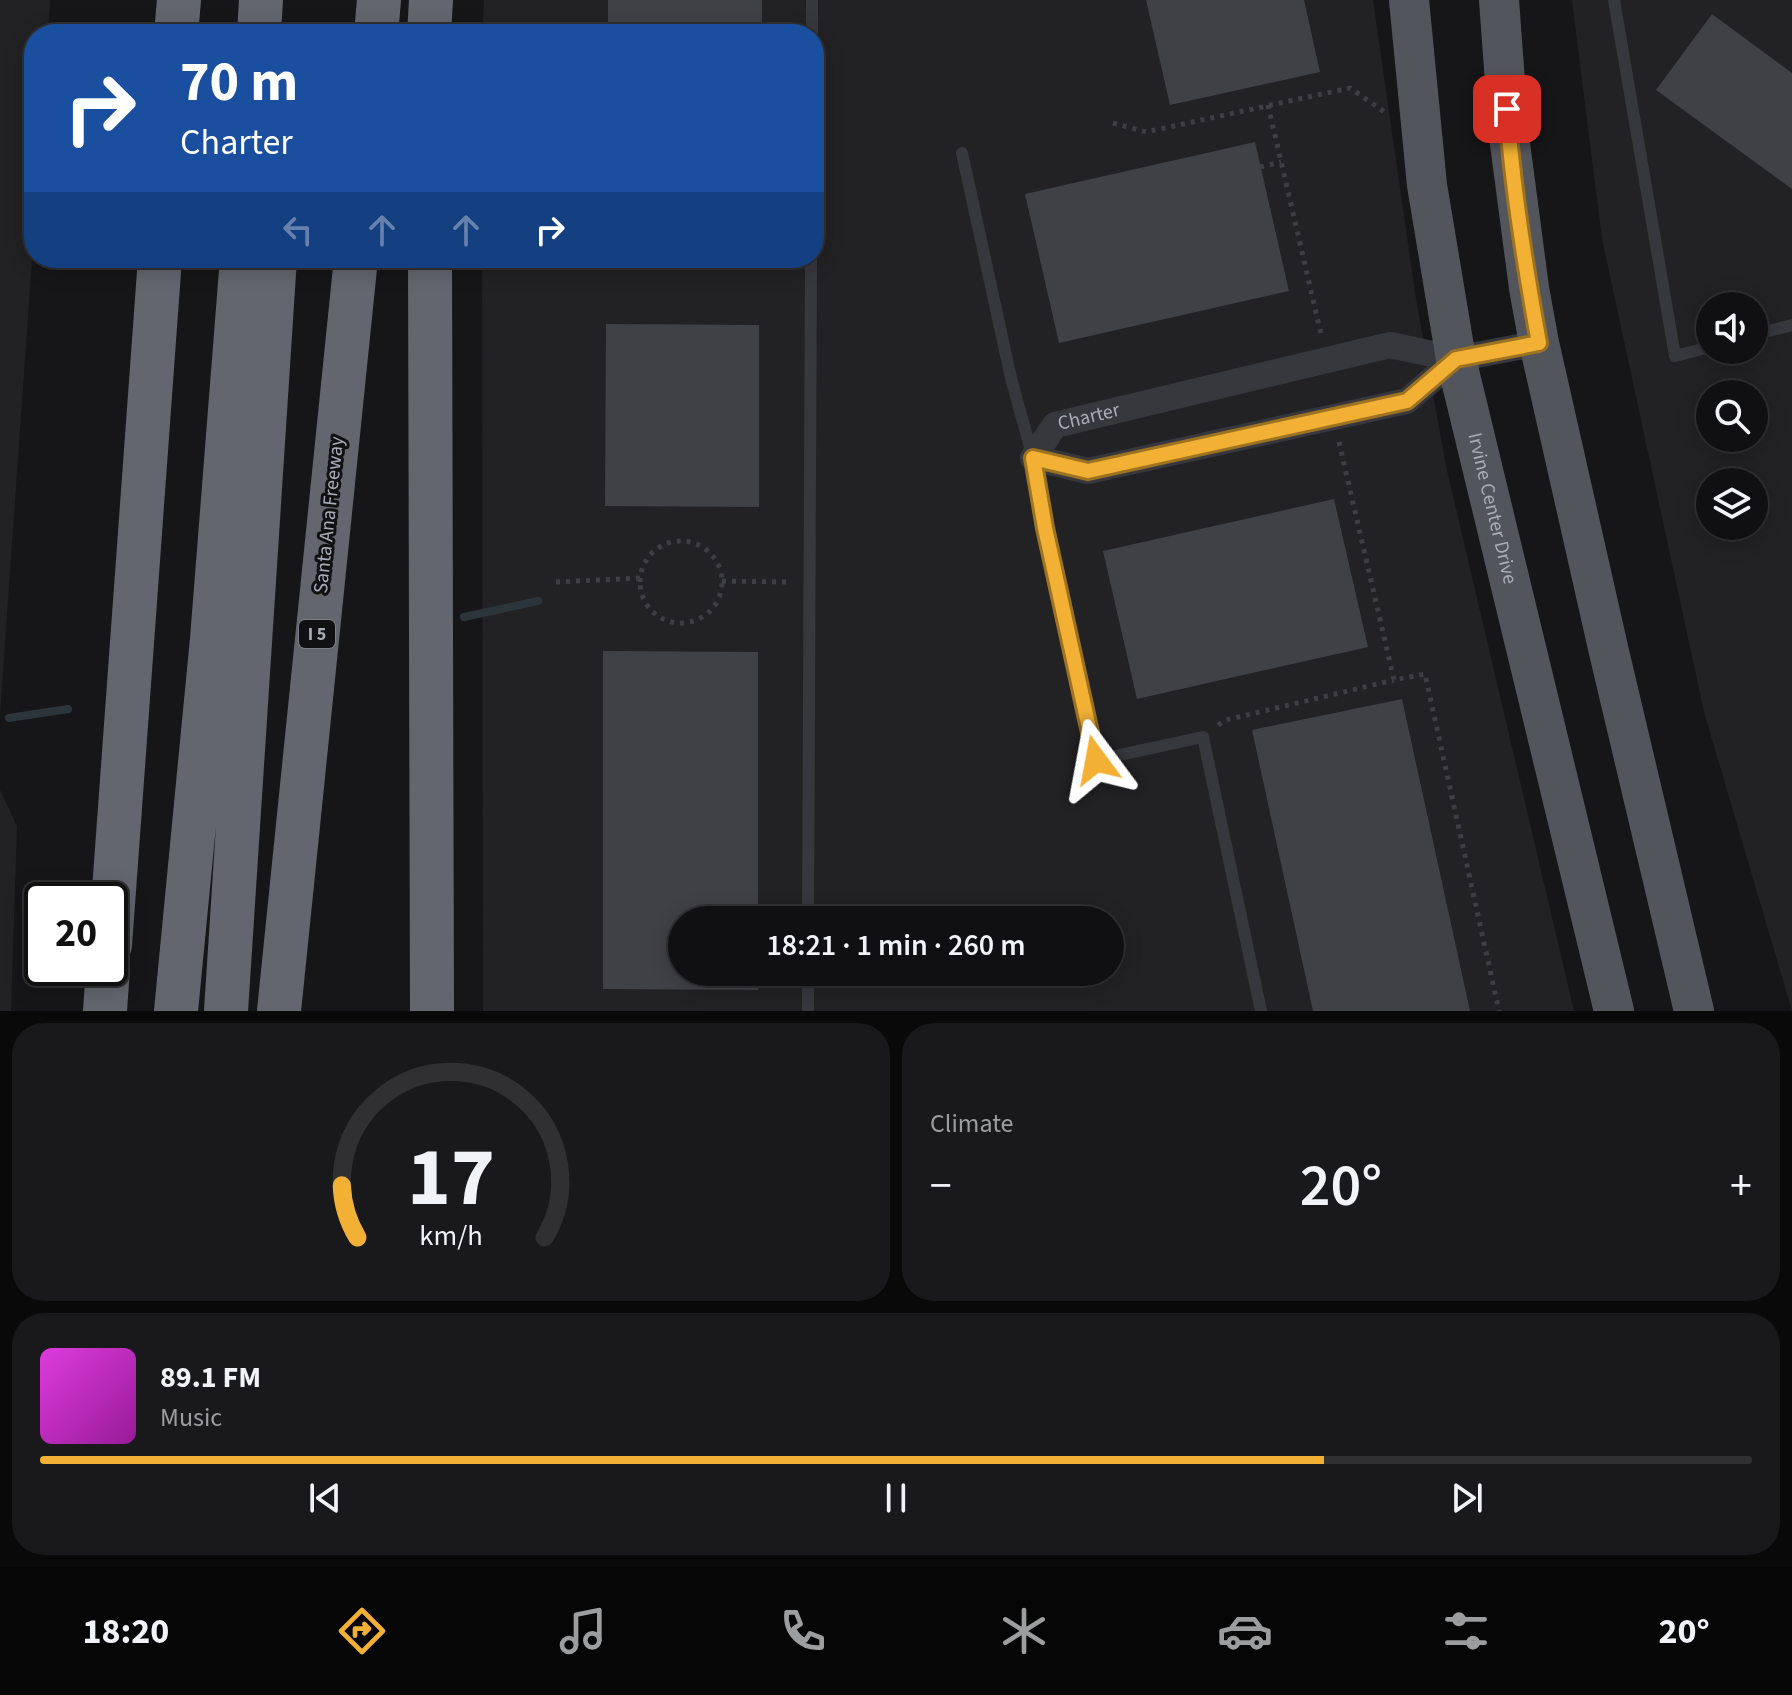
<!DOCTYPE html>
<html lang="en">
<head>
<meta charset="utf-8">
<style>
  :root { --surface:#101012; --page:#19191b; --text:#f1f3f6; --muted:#9c9d9f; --line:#303032; --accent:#f2b134 }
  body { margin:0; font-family:"Source Sans 3",sans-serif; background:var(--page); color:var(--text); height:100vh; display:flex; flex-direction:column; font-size:30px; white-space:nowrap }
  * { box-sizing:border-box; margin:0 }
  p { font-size:26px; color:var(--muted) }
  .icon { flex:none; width:44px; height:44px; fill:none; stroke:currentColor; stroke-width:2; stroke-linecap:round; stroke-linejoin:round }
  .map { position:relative; height:1011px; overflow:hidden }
  .sheet { display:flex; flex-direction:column; gap:12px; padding:12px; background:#09090a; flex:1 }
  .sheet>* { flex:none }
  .top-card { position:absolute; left:24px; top:24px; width:800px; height:244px; border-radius:32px; box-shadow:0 4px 20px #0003,0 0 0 2px var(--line); background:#1a4fa0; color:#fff; overflow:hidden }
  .tools { position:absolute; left:1696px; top:292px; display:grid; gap:16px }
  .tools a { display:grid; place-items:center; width:72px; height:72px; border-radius:50%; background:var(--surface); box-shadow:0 4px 20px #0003,0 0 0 2px var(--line); font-size:40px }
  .speed { position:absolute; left:24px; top:882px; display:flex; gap:16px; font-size:40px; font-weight:700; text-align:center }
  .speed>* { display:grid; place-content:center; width:104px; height:104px; border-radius:50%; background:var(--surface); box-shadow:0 4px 20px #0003,0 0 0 2px var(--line); line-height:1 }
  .speed .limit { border:4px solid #111; border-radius:12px; background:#fff; color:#111 }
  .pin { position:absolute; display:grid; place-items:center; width:68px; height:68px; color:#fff; margin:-34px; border-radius:16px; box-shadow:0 4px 12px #0006 }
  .me { position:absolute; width:88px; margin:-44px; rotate:347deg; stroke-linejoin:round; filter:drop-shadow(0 0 6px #0008) }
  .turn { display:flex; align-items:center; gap:28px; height:168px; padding:0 24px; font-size:36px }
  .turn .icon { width:104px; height:104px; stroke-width:2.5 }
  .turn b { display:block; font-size:56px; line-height:68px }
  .lanes { display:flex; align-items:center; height:76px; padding:0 24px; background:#0003; justify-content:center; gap:40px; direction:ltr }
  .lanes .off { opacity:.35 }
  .big { font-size:60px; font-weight:600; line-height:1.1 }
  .sheet .card { flex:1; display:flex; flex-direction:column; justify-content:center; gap:12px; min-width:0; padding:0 28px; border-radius:32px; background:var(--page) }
  .sheet .dial { align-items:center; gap:0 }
  .dial svg { height:208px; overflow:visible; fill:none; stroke:var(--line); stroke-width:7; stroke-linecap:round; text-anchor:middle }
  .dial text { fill:var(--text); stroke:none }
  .song { display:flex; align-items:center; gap:24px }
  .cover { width:96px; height:96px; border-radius:12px; background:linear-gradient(135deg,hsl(300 70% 55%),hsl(300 70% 35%)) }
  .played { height:8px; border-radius:4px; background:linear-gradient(90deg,var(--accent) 75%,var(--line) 75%) }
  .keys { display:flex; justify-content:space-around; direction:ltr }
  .heat { display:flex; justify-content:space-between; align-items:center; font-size:44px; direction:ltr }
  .sheet .tiles { flex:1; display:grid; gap:12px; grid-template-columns:1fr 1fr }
  .card:last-child { grid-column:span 2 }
  .trip { position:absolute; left:668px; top:906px; width:456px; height:80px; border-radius:40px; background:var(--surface); box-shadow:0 4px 20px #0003,0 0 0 2px var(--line); font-weight:600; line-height:80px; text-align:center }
  .tabs { display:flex; height:128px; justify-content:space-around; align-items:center; background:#060607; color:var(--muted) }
  .tabs .icon { width:56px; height:56px }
  .tabs .selected { color:var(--accent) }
  .tabs b { font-size:36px; color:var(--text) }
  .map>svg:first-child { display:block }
  .built { fill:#222225; fill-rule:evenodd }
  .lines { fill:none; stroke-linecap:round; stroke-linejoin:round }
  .stream { stroke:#2c353c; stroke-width:8 }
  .building { fill:#404145 }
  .path { stroke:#3d3f44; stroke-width:5; stroke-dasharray:4 6; stroke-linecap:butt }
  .lane { stroke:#37383d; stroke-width:12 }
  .street { stroke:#37383d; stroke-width:26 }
  .primary { stroke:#53555c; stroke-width:40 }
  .highway { stroke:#63666e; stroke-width:44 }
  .route-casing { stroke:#9d7322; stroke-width:20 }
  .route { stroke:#f2b134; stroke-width:14 }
  .labels { text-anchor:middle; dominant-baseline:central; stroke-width:6; stroke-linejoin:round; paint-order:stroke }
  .shield { fill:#111113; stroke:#7b7e86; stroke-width:2 }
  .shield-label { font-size:18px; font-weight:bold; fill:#a8adb8 }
  .street-label { font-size:20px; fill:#a8adb8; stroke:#111113 }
</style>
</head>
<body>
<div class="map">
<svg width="1792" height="1011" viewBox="0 0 1792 1011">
  <rect width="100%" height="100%" fill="#161618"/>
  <!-- built -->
  <path class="built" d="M0 0H50L48 34H34V231L0 714Z
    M484 0H1373L1416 299 1446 466 1574 1011H483L482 258H814V34H482ZM682 920H1110V972H682Z
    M1572 0H1792V1011L1704 712 1602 239ZM1710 306H1754V350H1710ZM1710 394H1754V438H1710ZM1710 482H1754V526H1710Z
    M0 790 17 826 11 1011H0Z"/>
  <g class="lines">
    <!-- stream -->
    <path class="stream" d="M464 617 538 601
      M9 718 68 709"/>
  </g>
  <!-- building -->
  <path class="building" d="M608 0H762V34H608Z
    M1146 0H1304L1320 72 1170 105Z
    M1712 14 1792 73V189L1656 90Z
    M1255 142 1289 291 1059 343 1025 194Z
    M606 324 759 325V507L605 506Z
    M1334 499 1368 647 1137 699 1103 551Z
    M603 651 758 652V920H682V972H758V990L603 989Z
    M1402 699 1470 1011H1313L1252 730Z"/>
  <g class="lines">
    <!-- path -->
    <path class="path" d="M1268 105 1321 334
      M1113 123 1146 132 1350 88 1386 113
      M1260 167 1281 162
      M1339 442 1394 680 1425 674 1499 1011
      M640 582a41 41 0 1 1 82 0a41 41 0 1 1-82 0Z
      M722 581 792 582
      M556 582 641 578
      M1218 725 1226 720 1394 680"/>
    <!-- lane -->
    <path class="lane" d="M1614 0 1675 356 1710 347
      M812 34V0
      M962 153 1011 378 1033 458 1045 528 1096 760 1203 737 1261 1011
      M1754 335 1792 325
      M808 920 811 258
      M808 1011V972"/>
    <!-- street -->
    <path class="street" id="s1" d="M1456 359 1407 401 1088 471 1033 458 1055 425 1390 345 1456 359 1539 343"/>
    <!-- primary -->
    <g class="primary">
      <path id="s2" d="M1409 0 1427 185 1456 359 1614 1011"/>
      <path d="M1499 0 1509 136 1529 288 1539 343 1609 652 1694 1011"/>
    </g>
    <!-- highway -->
    <path class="highway" d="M176 34 179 0
      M259 34 261 0
      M376 34 379 0
      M429 34 431 0
      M430 258 432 1011
      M110 945 160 258
      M105 1011 108 968
      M176 1011 212 639 242 258
      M226 1011 275 258
      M279 1011 356 258"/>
  </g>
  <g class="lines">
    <!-- route casing -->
    <g class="route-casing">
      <path id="route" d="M1096 760 1045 528 1033 458 1088 471 1407 401 1456 359 1539 343C1525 266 1512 187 1507 109"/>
    </g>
    <!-- route -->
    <use href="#route" class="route"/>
  </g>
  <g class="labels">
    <!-- shield labels -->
    <rect class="shield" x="299" y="620" width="36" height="28" rx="6"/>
    <g class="shield-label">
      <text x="317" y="634">I 5</text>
    </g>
    <!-- street labels -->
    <g class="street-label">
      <text stroke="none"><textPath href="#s1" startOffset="522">Charter</textPath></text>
      <text stroke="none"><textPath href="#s2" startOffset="516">Irvine Center Drive</textPath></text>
      <text transform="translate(329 515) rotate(-84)">Santa Ana Freeway</text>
    </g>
  </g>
</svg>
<div class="tools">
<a><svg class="icon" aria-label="sound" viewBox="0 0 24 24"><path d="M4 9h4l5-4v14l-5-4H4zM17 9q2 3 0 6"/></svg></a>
<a><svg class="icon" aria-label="search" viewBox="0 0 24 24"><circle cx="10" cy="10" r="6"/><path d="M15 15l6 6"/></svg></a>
<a><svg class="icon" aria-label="layers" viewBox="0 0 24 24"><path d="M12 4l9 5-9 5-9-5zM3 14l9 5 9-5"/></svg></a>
</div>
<div class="speed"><div class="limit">20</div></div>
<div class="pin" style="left:1507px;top:109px;background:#d93025"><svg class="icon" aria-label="arrive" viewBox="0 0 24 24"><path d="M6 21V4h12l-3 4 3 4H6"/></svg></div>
<svg class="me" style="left:1096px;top:760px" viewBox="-20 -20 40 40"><path d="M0-17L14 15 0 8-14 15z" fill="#f2b134" stroke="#fff" stroke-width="4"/></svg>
<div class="trip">18:21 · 1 min · 260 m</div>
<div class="top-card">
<div class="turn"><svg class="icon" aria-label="right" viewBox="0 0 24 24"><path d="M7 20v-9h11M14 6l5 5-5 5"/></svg><div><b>70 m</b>Charter</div></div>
<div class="lanes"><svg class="icon off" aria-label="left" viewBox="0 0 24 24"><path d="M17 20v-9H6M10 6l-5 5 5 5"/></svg><svg class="icon off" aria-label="ahead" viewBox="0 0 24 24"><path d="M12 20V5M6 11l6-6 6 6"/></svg><svg class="icon off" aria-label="ahead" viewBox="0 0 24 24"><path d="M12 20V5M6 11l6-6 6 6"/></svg><svg class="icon" aria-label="right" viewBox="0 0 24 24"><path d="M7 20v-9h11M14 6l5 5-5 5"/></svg></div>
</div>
</div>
<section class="sheet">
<div class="tiles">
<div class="card dial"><svg viewBox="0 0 100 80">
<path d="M14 69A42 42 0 1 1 86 69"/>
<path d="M14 69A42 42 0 0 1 8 49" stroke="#f2b134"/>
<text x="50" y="56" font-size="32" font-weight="700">17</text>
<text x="50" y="72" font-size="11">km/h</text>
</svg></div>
<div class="card"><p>Climate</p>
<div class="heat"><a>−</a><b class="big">20°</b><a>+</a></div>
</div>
<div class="card">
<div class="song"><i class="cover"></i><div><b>89.1 FM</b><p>Music</p></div></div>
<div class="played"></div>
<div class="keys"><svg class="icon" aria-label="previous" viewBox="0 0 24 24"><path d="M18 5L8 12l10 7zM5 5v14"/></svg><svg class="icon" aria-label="pause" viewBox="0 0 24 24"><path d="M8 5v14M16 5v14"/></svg><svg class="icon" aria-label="next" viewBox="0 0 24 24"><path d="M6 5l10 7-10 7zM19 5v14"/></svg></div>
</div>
</div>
</section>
<nav class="tabs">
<b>18:20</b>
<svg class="icon selected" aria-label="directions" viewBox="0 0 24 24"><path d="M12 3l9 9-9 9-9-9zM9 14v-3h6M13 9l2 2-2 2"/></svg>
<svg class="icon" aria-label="music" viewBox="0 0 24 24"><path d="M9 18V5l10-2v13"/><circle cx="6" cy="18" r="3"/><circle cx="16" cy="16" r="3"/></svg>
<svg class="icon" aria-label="phone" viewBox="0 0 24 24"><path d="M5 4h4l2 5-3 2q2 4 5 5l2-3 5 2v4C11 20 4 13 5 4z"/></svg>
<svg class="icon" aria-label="climate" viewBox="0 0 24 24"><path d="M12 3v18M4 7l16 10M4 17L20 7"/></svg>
<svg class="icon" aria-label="car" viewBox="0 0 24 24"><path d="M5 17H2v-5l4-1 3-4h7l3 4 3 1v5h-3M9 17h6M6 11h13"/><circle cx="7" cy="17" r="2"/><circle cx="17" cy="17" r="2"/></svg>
<svg class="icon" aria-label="filters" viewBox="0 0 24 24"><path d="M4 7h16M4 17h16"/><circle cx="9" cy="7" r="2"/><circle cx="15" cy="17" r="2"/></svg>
<b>20°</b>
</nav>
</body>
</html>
